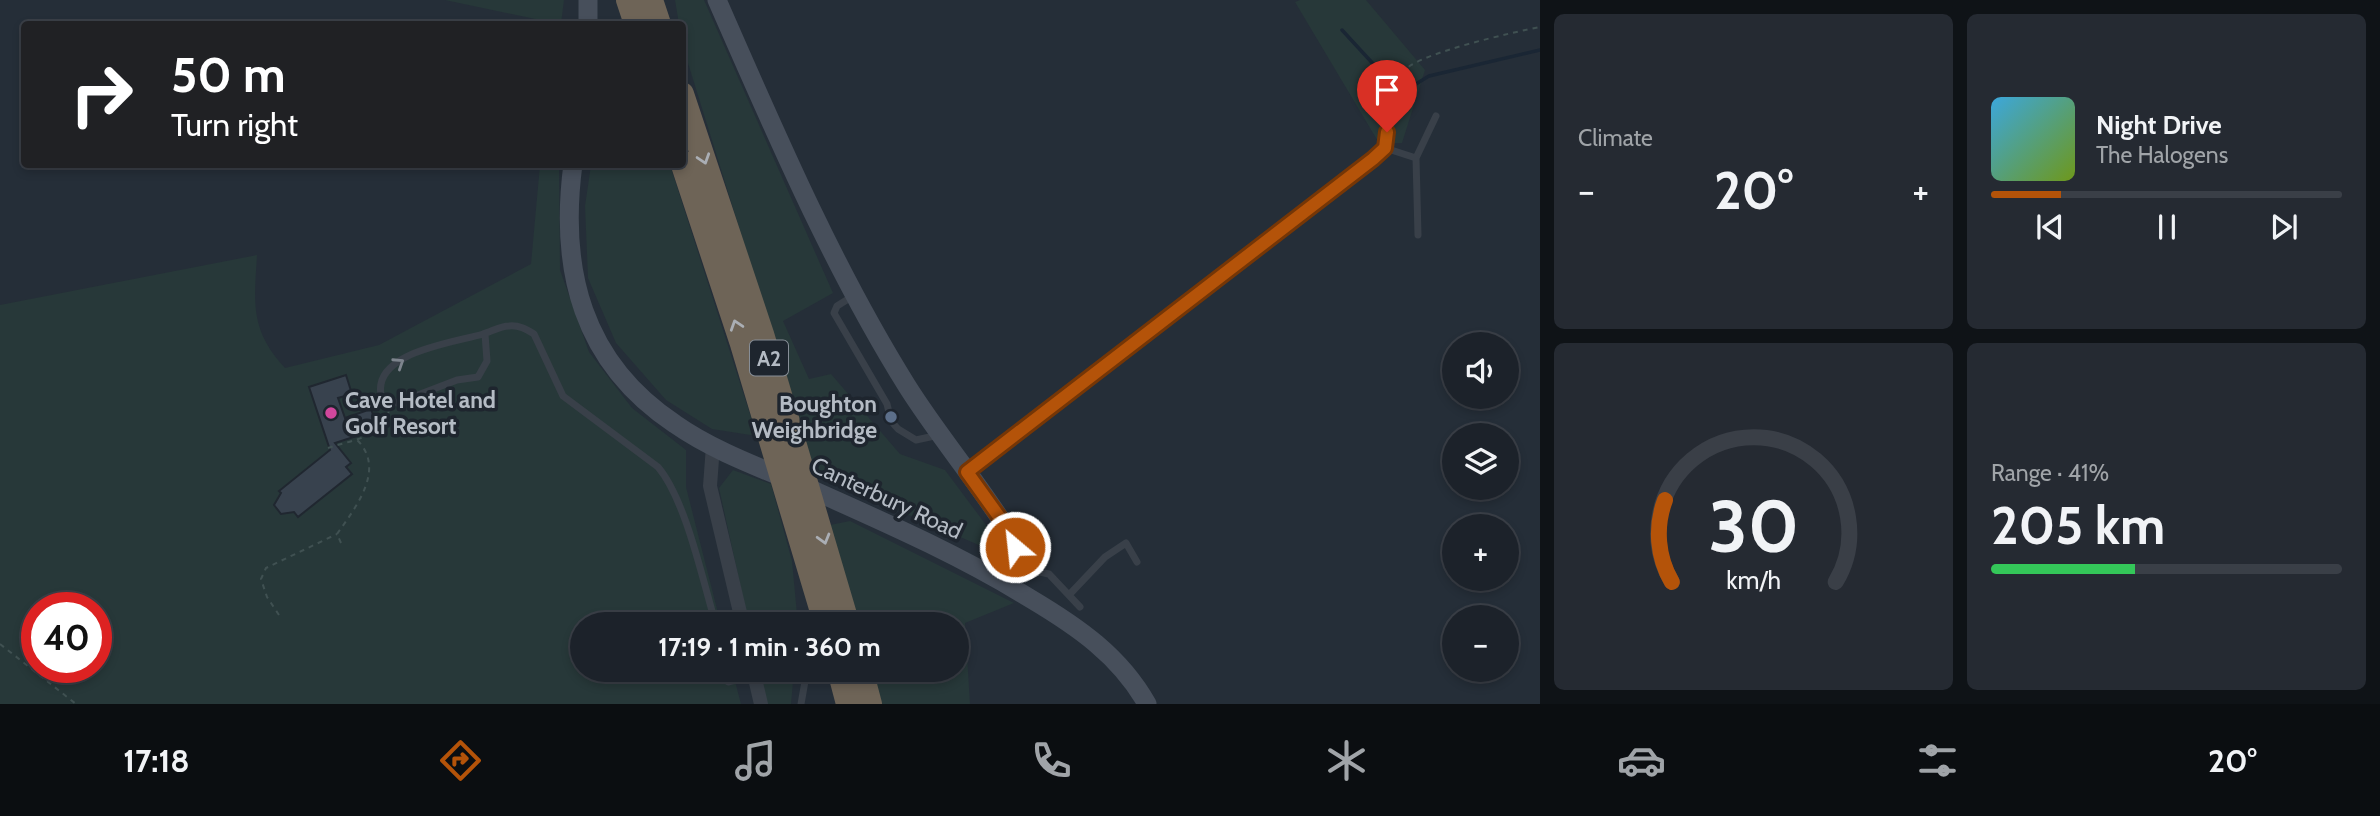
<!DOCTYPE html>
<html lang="en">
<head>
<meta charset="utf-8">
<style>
  :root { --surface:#1c222a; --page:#252a32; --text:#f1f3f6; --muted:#a0a4a8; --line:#3a3f47; --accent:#b45309 }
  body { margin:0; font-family:Cabin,sans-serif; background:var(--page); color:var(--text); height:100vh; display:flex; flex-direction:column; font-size:26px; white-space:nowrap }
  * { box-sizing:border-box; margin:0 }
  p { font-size:23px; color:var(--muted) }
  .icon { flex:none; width:38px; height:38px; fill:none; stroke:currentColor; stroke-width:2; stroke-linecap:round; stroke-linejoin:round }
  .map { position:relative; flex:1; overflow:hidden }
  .drawer { display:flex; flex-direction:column; gap:14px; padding:14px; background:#0f1317; width:840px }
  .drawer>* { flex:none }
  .banner { position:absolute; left:21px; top:21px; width:665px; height:147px; border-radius:7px; box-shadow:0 4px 10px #0003,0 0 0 2px var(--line); background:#202124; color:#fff; overflow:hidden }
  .fabs { position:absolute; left:1442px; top:332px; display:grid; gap:14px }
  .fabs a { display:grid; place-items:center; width:77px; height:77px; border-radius:50%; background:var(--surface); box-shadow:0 4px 10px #0003,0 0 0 2px var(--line); font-size:35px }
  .speed { position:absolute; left:21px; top:592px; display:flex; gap:14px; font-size:35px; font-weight:700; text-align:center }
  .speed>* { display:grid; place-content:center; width:91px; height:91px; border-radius:50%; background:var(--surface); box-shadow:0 4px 10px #0003,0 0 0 2px var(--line); line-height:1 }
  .speed .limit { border:10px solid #d22; background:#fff; color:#111 }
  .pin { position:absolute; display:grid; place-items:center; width:60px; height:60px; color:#fff; margin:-72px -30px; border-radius:50% 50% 50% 0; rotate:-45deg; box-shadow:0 0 7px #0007 }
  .pin .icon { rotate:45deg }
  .me { position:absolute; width:77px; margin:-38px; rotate:332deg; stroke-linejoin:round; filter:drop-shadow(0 0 5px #0008) }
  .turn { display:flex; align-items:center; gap:24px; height:147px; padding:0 35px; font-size:32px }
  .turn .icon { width:91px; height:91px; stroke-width:2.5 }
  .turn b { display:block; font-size:49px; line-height:60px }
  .big { font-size:52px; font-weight:800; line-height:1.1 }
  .drawer .card { flex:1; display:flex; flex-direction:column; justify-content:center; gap:10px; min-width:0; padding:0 24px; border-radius:10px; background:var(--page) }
  .drawer .dial { align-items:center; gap:0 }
  .dial svg { height:182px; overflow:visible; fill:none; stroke:var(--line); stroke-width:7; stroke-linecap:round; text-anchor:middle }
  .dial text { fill:var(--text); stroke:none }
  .song { display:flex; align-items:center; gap:21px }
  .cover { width:84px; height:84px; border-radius:10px; background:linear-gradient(135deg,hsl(200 70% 55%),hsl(80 70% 35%)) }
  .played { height:7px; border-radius:4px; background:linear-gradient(90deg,var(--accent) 20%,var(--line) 20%) }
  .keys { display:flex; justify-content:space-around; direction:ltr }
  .heat { display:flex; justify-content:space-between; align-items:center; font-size:38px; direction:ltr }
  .charge { height:10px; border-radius:5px; background:linear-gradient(90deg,#34c759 41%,var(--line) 0) }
  .drawer .tiles { flex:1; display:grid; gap:14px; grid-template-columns:repeat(2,1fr) }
  .trip { position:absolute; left:570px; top:612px; width:399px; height:70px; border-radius:35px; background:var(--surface); box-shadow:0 4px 10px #0003,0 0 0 2px var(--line); font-weight:800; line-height:70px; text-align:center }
  .tab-bar { display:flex; height:112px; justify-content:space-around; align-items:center; background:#0b0e11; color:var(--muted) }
  .tab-bar .icon { width:49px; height:49px }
  .tab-bar .selected { color:var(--accent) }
  .tab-bar b { font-size:32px; color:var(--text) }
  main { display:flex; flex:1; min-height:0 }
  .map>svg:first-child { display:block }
  .green { fill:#273839; fill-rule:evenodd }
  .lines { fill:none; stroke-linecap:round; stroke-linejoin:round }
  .stream { stroke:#1a2634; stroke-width:3.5 }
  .building { fill:#38424e; stroke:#202730; stroke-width:2 }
  .path { stroke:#405152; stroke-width:2; stroke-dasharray:5 5; stroke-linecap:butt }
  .lane { stroke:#394049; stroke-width:7 }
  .street { stroke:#394049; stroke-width:14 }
  .secondary { stroke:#474f5b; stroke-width:19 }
  .highway { stroke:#6e6457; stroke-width:24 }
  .oneway { stroke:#aaaeb4 }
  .oneway2 { stroke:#7d848d }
  .route-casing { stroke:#753606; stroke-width:18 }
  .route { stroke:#b45309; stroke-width:12 }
  .hotel-dot { fill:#d1479c; stroke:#1e252e; stroke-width:2.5 }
  .service-dot { fill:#5c6f8a; stroke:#1e252e; stroke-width:2.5 }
  .labels { text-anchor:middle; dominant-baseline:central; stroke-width:7; stroke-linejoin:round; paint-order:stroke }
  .shield { fill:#1e252e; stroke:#878e97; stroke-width:2 }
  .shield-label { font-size:21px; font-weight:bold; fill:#b4bbc4 }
  .poi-label { font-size:23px; font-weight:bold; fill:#b4bbc4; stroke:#1e252e; text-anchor:start }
  .street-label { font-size:23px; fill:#b4bbc4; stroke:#1e252e }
</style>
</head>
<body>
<main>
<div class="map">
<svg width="1540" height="704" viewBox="0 0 1540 704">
  <rect width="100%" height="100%" fill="#252e38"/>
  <!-- green -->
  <path class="green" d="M445 0H564L561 24H546L545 21Z
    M675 0H704L833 293 783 321 809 379 831 374 900 454 945 470 992 533 1002 555 816 475 683 47 682 24H679Z
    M1300 0H1366L1425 70 1402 143H1379L1295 2Z
    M540 165H559L560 270 589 352 632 408 686 450V487L721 625H583V670H732L741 704H0V305L257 255C254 304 250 330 285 368L379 345 531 264ZM37 607H96V667H37Z
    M591 165H670L757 436 712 429 666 400 616 343 588 278 585 206Z
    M733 470 771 484 792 561 798 625H749L719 488Z
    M850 521 1014 603 965 623 970 704H878L869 670H957V625H856L830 525Z
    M759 670H794L791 704H767Z"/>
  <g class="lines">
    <!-- stream -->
    <path class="stream" d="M1342 30 1388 80
      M1411 87 1429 76 1540 50"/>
  </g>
  <!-- building -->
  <path class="building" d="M346 375 352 394 338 398 345 418 371 409 378 429 335 443 351 463 346 467 352 474 298 517 294 512 281 514 274 505 281 493 279 491 330 450 309 387Z"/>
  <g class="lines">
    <!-- path -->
    <path class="path" d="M1389 122C1392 105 1393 84 1405 70 1420 53 1514 32 1540 27
      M328 448C351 440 387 437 389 408
      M341 543 337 534C356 507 387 468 356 439
      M279 615 267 597 261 579 266 568 337 534
      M0 644 76 704"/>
    <!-- lane -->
    <path class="lane" d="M1385 148 1416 158
      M1418 235 1416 158 1436 116
      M853 296 837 306 834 313 887 404 891 421 898 429 916 440 939 435
      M485 334 487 361 478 377 457 380 397 403 381 395C373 352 453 343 483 334 491 332 500 326 509 326 519 325 526 329 534 334L563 396 658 467C686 500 703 582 716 625
      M970 470 1373 159 1385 148 1387 132
      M1016 567 1049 574 1080 607
      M1069 595 1105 557 1126 543 1137 562
      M717 670 728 682 754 675
      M801 704 807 670"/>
    <!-- street -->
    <path class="street" d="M713 446 710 486 743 625
      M753 670 761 704"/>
    <!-- secondary -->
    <path class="secondary" d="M717 0C774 130 832 266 907 386 939 437 979 483 1010 534L1016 554 1011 586
      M588 24V0
      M573 164C559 270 582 362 675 424 715 452 764 469 808 488 884 522 960 555 1031 599 1078 627 1120 656 1147 704"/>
    <!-- highway -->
    <path class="highway" d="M628 0 636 24
      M651 0 659 24
      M682 94 762 334 848 625
      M682 162 742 344 826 625
      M839 670 848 704
      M861 670 870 704"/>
  </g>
  <!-- one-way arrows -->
  <defs><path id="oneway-chevron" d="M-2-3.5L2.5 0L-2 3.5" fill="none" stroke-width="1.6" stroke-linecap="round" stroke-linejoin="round" transform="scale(1.75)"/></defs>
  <g class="oneway">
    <use href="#oneway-chevron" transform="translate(704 159) rotate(72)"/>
    <use href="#oneway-chevron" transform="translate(736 325) rotate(-108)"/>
    <use href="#oneway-chevron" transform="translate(824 539) rotate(74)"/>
  </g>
  <use class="oneway2" href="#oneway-chevron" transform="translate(399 363) rotate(-33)"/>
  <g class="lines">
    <!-- route casing -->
    <g class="route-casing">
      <path id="route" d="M1015 547 1005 525 967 472 1373 159 1385 148 1387 132"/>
    </g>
    <!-- route -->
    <use href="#route" class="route"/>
  </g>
  <!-- markers -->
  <circle class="hotel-dot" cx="331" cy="413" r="7"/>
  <circle class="service-dot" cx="891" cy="417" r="7"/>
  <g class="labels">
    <!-- shield labels -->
    <rect class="shield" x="750" y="340.5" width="38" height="35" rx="5"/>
    <g class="shield-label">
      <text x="769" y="358">A2</text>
    </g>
    <!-- poi labels -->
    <g class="poi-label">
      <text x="345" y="400">Cave Hotel and<tspan x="345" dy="26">Golf Resort</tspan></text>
      <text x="877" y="404" text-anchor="end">Boughton<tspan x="877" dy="26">Weighbridge</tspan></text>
    </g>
    <!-- street labels -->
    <g class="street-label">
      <text transform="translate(887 498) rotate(25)">Canterbury Road</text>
    </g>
  </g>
</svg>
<div class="fabs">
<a><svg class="icon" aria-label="sound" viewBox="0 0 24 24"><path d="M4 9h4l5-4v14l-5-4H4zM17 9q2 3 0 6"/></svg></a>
<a><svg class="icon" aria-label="layers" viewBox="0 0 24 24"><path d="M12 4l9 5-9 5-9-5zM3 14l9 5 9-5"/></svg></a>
<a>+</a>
<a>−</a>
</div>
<div class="speed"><div class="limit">40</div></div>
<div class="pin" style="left:1387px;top:132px;background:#d93025"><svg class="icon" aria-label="arrive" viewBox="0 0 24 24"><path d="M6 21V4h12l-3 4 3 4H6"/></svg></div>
<svg class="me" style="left:1015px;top:547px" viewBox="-20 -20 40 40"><circle r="17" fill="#b45309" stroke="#fff" stroke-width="3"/><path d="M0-11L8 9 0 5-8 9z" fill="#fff"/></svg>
<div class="trip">17:19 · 1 min · 360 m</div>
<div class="banner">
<div class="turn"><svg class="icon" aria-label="right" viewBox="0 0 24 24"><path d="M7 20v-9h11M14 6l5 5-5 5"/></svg><div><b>50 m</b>Turn right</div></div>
</div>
</div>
<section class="drawer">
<div class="tiles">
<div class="card"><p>Climate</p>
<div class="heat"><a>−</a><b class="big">20°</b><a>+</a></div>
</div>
<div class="card">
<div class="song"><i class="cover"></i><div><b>Night Drive</b><p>The Halogens</p></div></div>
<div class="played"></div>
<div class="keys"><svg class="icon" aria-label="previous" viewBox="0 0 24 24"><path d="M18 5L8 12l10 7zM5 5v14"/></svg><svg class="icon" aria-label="pause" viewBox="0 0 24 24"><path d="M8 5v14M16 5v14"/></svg><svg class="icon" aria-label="next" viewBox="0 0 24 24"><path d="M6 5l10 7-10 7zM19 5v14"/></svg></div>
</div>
<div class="card dial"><svg viewBox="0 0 100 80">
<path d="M14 69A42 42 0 1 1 86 69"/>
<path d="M14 69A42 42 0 0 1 11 33" stroke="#b45309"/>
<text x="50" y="56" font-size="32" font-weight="700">30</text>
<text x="50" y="72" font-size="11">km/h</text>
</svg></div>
<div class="card"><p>Range · 41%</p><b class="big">205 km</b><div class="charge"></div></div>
</div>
</section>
</main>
<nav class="tab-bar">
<b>17:18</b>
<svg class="icon selected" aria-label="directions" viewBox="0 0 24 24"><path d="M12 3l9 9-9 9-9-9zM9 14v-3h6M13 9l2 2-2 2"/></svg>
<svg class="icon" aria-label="music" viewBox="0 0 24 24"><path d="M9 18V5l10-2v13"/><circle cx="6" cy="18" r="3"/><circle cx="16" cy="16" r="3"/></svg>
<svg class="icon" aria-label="phone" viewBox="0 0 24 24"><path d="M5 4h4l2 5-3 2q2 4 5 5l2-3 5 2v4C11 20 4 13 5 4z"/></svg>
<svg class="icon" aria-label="climate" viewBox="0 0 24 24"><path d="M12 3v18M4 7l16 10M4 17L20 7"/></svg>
<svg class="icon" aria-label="car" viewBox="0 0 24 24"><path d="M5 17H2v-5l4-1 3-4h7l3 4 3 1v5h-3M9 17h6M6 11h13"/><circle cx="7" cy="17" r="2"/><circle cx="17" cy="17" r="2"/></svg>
<svg class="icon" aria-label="filters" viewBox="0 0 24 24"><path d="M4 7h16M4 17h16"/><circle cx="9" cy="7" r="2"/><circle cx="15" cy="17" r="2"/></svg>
<b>20°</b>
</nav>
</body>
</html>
